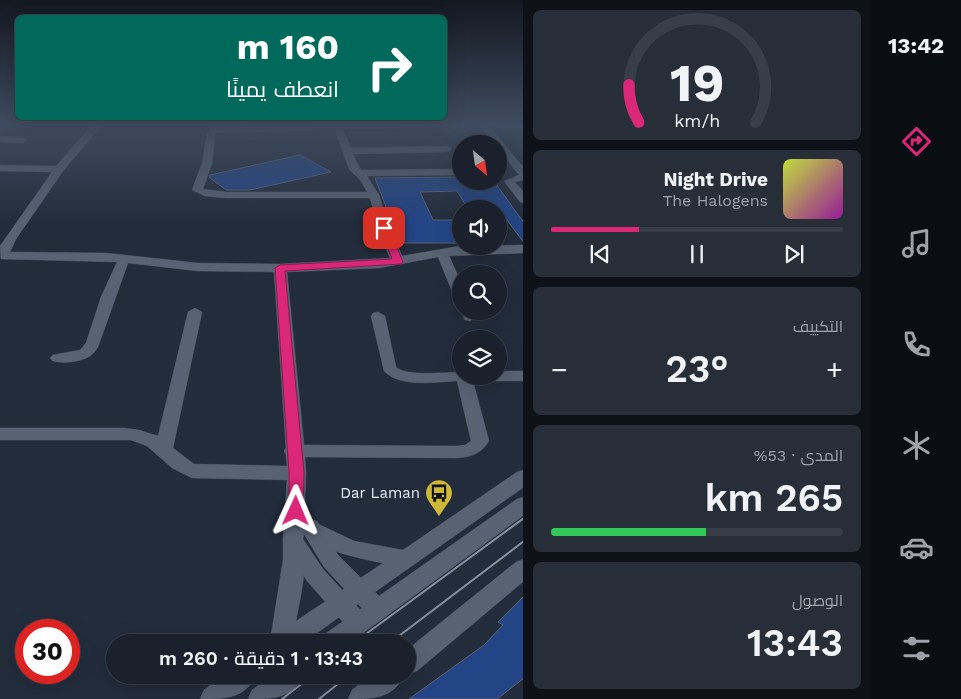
<!DOCTYPE html>
<html lang="ar">
<head>
<meta charset="utf-8">
<style>
  :root { --surface:#1a212c; --page:#272e38; --text:#f1f3f6; --muted:#9fa3a9; --line:#383e48; --accent:#db2777 }
  body { margin:0; font-family:"Work Sans",Cairo,sans-serif; background:var(--page); color:var(--text); direction:rtl; height:100vh; display:flex; flex-direction:column; font-size:19px; white-space:nowrap }
  * { box-sizing:border-box; margin:0 }
  p { font-size:16px; color:var(--muted) }
  .icon { flex:none; width:28px; height:28px; fill:none; stroke:currentColor; stroke-width:2; stroke-linecap:round; stroke-linejoin:round }
  .map { position:relative; flex:1; overflow:hidden; direction:ltr }
  .sheet { display:flex; flex-direction:column; gap:10px; padding:10px; background:#0e1218; width:348px }
  .sheet>* { flex:none }
  .banner { position:absolute; left:15px; top:15px; width:432px; height:105px; border-radius:8px; box-shadow:0 5px 20px #0002,0 0 0 1px var(--line); direction:rtl; background:#00695c; color:#fff; overflow:hidden }
  .needle { width:32px; rotate:151deg }
  .fabs { position:absolute; left:452px; top:135px; display:grid; gap:10px }
  .fabs a { display:grid; place-items:center; width:55px; height:55px; border-radius:50%; background:var(--surface); box-shadow:0 5px 20px #0002,0 0 0 1px var(--line); font-size:25px }
  .speed { position:absolute; left:15px; top:619px; display:flex; gap:10px; font-size:25px; font-weight:700; text-align:center }
  .speed>* { display:grid; place-content:center; width:65px; height:65px; border-radius:50%; background:var(--surface); box-shadow:0 5px 20px #0002,0 0 0 1px var(--line); line-height:1 }
  .speed .limit { border:8px solid #d22; background:#fff; color:#111 }
  .pin { position:absolute; display:grid; place-items:center; width:42px; height:42px; color:#fff; margin:-21px; border-radius:10px; box-shadow:0 2px 8px #0006 }
  .me { position:absolute; width:55px; margin:-28px; rotate:1deg; stroke-linejoin:round; filter:drop-shadow(0 0 4px #0008) }
  .turn { display:flex; align-items:center; gap:18px; height:105px; padding:0 25px; font-size:22px }
  .turn .icon { width:65px; height:65px; stroke-width:2.5 }
  .turn b { display:block; font-size:35px; line-height:42px }
  .big { font-size:38px; font-weight:600; line-height:1.1 }
  .sheet .widget { flex:1; display:flex; flex-direction:column; justify-content:center; gap:8px; min-width:0; padding:0 18px; border-radius:8px; background:var(--page) }
  .sheet .dial { align-items:center; gap:0 }
  .dial svg { height:130px; overflow:visible; fill:none; stroke:var(--line); stroke-width:7; stroke-linecap:round; text-anchor:middle }
  .dial text { fill:var(--text); stroke:none }
  .song { display:flex; align-items:center; gap:15px }
  .cover { width:60px; height:60px; border-radius:8px; background:linear-gradient(135deg,hsl(70 70% 55%),hsl(300 70% 35%)) }
  .played { height:5px; border-radius:2px; background:linear-gradient(90deg,var(--accent) 30%,var(--line) 30%) }
  .keys { display:flex; justify-content:space-around; direction:ltr }
  .heat { display:flex; justify-content:space-between; align-items:center; font-size:28px; direction:ltr }
  .charge { height:8px; border-radius:4px; background:linear-gradient(90deg,#34c759 53%,var(--line) 0) }
  .trip { position:absolute; left:106px; top:634px; width:310px; height:50px; border-radius:25px; background:var(--surface); box-shadow:0 5px 20px #0002,0 0 0 1px var(--line); font-weight:600; line-height:50px; text-align:center; direction:rtl }
  main { display:flex; flex:1; min-height:0 }
  .dock { display:flex; flex-direction:column; width:90px; justify-content:space-around; align-items:center; background:#0a0d12; color:var(--muted) }
  .dock .icon { width:35px; height:35px }
  .dock .active { color:var(--accent) }
  .dock b { font-size:22px; color:var(--text) }
  .map>svg:first-child { display:block }
  .building { fill:#234585; stroke:#596374 }
  .lines { fill:none; stroke-linecap:round; stroke-linejoin:round }
  .street-casing { stroke:#414955; stroke-width:1 }
  .secondary-casing { stroke:#414955; stroke-width:1 }
  .street { fill:#586273; fill-rule:evenodd }
  .secondary { fill:#586273; fill-rule:evenodd }
  .tram { stroke:#89909d; stroke-width:2 }
  .route { fill:#db2777; stroke:#8e194d }
  .labels { text-anchor:middle; dominant-baseline:central; stroke-width:5; stroke-linejoin:round; paint-order:stroke }
  .near-poi-label { font-size:15px; fill:#e9eff9; stroke:#232c3b; text-anchor:end }
</style>
</head>
<body>
<main>
<nav class="dock">
<b>13:42</b>
<svg class="icon active" aria-label="directions" viewBox="0 0 24 24"><path d="M12 3l9 9-9 9-9-9zM9 14v-3h6M13 9l2 2-2 2"/></svg>
<svg class="icon" aria-label="music" viewBox="0 0 24 24"><path d="M9 18V5l10-2v13"/><circle cx="6" cy="18" r="3"/><circle cx="16" cy="16" r="3"/></svg>
<svg class="icon" aria-label="phone" viewBox="0 0 24 24"><path d="M5 4h4l2 5-3 2q2 4 5 5l2-3 5 2v4C11 20 4 13 5 4z"/></svg>
<svg class="icon" aria-label="climate" viewBox="0 0 24 24"><path d="M12 3v18M4 7l16 10M4 17L20 7"/></svg>
<svg class="icon" aria-label="car" viewBox="0 0 24 24"><path d="M5 17H2v-5l4-1 3-4h7l3 4 3 1v5h-3M9 17h6M6 11h13"/><circle cx="7" cy="17" r="2"/><circle cx="17" cy="17" r="2"/></svg>
<svg class="icon" aria-label="filters" viewBox="0 0 24 24"><path d="M4 7h16M4 17h16"/><circle cx="9" cy="7" r="2"/><circle cx="15" cy="17" r="2"/></svg>
</nav>
<section class="sheet">
<div class="widget dial"><svg viewBox="0 0 100 80">
<path d="M14 69A42 42 0 1 1 86 69"/>
<path d="M14 69A42 42 0 0 1 8 46" stroke="#db2777"/>
<text x="50" y="56" font-size="32" font-weight="700">19</text>
<text x="50" y="72" font-size="11">km/h</text>
</svg></div>
<div class="widget">
<div class="song"><i class="cover"></i><div><b>Night Drive</b><p>The Halogens</p></div></div>
<div class="played"></div>
<div class="keys"><svg class="icon" aria-label="previous" viewBox="0 0 24 24"><path d="M18 5L8 12l10 7zM5 5v14"/></svg><svg class="icon" aria-label="pause" viewBox="0 0 24 24"><path d="M8 5v14M16 5v14"/></svg><svg class="icon" aria-label="next" viewBox="0 0 24 24"><path d="M6 5l10 7-10 7zM19 5v14"/></svg></div>
</div>
<div class="widget"><p>التكييف</p>
<div class="heat"><a>−</a><b class="big">23°</b><a>+</a></div>
</div>
<div class="widget"><p>المدى · 53%</p><b class="big">265 km</b><div class="charge"></div></div>
<div class="widget"><p>الوصول</p><b class="big">13:43</b></div>
</section>
<div class="map">
<svg width="524" height="699" viewBox="0 0 524 699">
  <rect width="100%" height="100%" fill="#232c3b"/>
  <!-- building -->
  <path class="building" d="M300 155 331 172 250 190H226L209 177 210 175Z
    M461 177V181H494L524 223V243L499 209H468L457 191 420 192 433 220H461V243H400L375 178Z
    M524 596V678L497 699H409L484 645 503 625 498 622Z"/>
  <g class="lines">
    <!-- street casing -->
    <g class="street-casing">
      <path id="street" d="M93 124H103L63 171 16 239 10 252 106 253 198 263 280 264 390 258 378 228 370 198H226L205 196 192 190 202 163 207 133 212 128 335 124H457L453 127 343 129 351 148 447 146 452 149 447 152 353 154 361 170 461 169V175L367 176 379 195 390 228 402 256 460 246 524 245V253L449 256 461 282V300L454 296 438 257 379 268 287 272 304 445 457 446 465 445 471 441 457 381C435 382 400 388 384 371L371 316 373 313 378 312 385 316 396 367C407 377 446 372 461 372V376H499V371H524V381H473L489 441C481 454 471 457 457 458L305 457 306 473 304 521 310 519 317 521 338 555 386 603 389 610 386 617 378 620 370 617 324 567 304 534 303 539 323 569 366 616 369 623 366 630 358 633 350 630 307 581 286 546 283 540 287 480 192 478 172 468 147 446 131 440H0V428H124L139 430 158 436 188 312 195 308 202 312 173 448 194 464 287 466 286 455 284 451 286 448 274 272 198 271 128 263 98 347C96 350 93 354 90 356 81 362 63 364 53 361L50 358 53 355 80 350 86 343 101 297 117 262 1 259 0 246 52 172 0 171V165L56 166ZM335 130 349 169 361 181 367 192H226L203 189 212 163 215 134 217 133Z
        M458 124H524V127H490L524 168V180L515 182 524 192V203L520 202 504 181 519 175 499 149V144H494L481 127H462Z
        M0 136 23 137 27 140 23 143 0 142Z
        M461 311H475L477 317 470 321 465 320Z
        M524 559V581L417 671 408 674V649L516 562Z
        M372 675H404C393 699 373 699 348 699L352 690Z"/>
    </g>
    <!-- secondary casing -->
    <g class="secondary-casing">
      <path id="secondary" d="M524 470V487L304 642H270L283 560V540L286 534 293 532 300 534C311 555 300 598 296 621L383 563C361 559 311 549 300 528L303 522 310 520 354 541 403 550 517 472Z
        M524 497V515L351 642H321L325 634 517 499Z
        M224 675H256C245 699 225 699 200 699L204 690Z
        M272 675H303C292 699 273 699 248 699L252 690Z"/>
    </g>
    <!-- street -->
    <use href="#street" class="street"/>
    <!-- secondary -->
    <use href="#secondary" class="secondary"/>
    <!-- tram -->
    <path class="tram" d="M355 642 524 518
      M391 642 524 541
      M282 699 313 675
      M319 699 349 675"/>
  </g>
  <!-- sky -->
  <linearGradient id="sky" x2="0" y2="1"><stop stop-color="#131820"/><stop offset="0.56" stop-color="#3f4b60"/><stop offset="1" stop-color="#3f4b60" stop-opacity="0"/></linearGradient>
  <rect width="524" height="222" fill="url(#sky)"/>
  <!-- route -->
  <path class="route" d="M384 226 389 228 403 262 401 264 285 271 304 473 303 511 301 515 296 517 291 515 289 511V473L275 268 280 265 392 259 380 228Z"/>
  <!-- icons -->
  <defs>
    <g id="bus-pin" transform="scale(1.4375)"><path d="M0 17L-7.5 6A9.5 9.5 0 1 1 7.5 6Z" fill="#cfb837" stroke="#232c3b"/><path d="M-5-6H5V4H4V6H2V4H-2V6H-4V4H-5ZM-3.5-4V0h7V-4ZM-3.5 1.2v1.5H-2V1.2ZM2 1.2v1.5H3.5V1.2Z" fill="#111"/></g>
  </defs>
  <g fill-rule="evenodd">
    <use href="#bus-pin" x="439" y="493"/>
  </g>
  <g class="labels">
    <!-- near-poi labels -->
    <g class="near-poi-label">
      <text x="420" y="493">Dar Laman</text>
    </g>
  </g>
</svg>
<div class="fabs">
<a><svg class="needle" viewBox="-14 -14 28 28"><path d="M0-13l5 13h-10z" fill="#e53935"/><path d="M0 13l5-13h-10z" fill="#9fa3a9"/></svg></a>
<a><svg class="icon" aria-label="sound" viewBox="0 0 24 24"><path d="M4 9h4l5-4v14l-5-4H4zM17 9q2 3 0 6"/></svg></a>
<a><svg class="icon" aria-label="search" viewBox="0 0 24 24"><circle cx="10" cy="10" r="6"/><path d="M15 15l6 6"/></svg></a>
<a><svg class="icon" aria-label="layers" viewBox="0 0 24 24"><path d="M12 4l9 5-9 5-9-5zM3 14l9 5 9-5"/></svg></a>
</div>
<div class="speed"><div class="limit">30</div></div>
<div class="pin" style="left:384px;top:228px;background:#d93025"><svg class="icon" aria-label="arrive" viewBox="0 0 24 24"><path d="M6 21V4h12l-3 4 3 4H6"/></svg></div>
<svg class="me" style="left:296px;top:511px" viewBox="-20 -20 40 40"><path d="M0-17L14 15 0 8-14 15z" fill="#db2777" stroke="#fff" stroke-width="4"/></svg>
<div class="trip">13:43 · 1 دقيقة · 260 m</div>
<div class="banner">
<div class="turn"><svg class="icon" aria-label="right" viewBox="0 0 24 24"><path d="M7 20v-9h11M14 6l5 5-5 5"/></svg><div><b>160 m</b>انعطف يمينًا</div></div>
</div>
</div>
</main>
</body>
</html>
